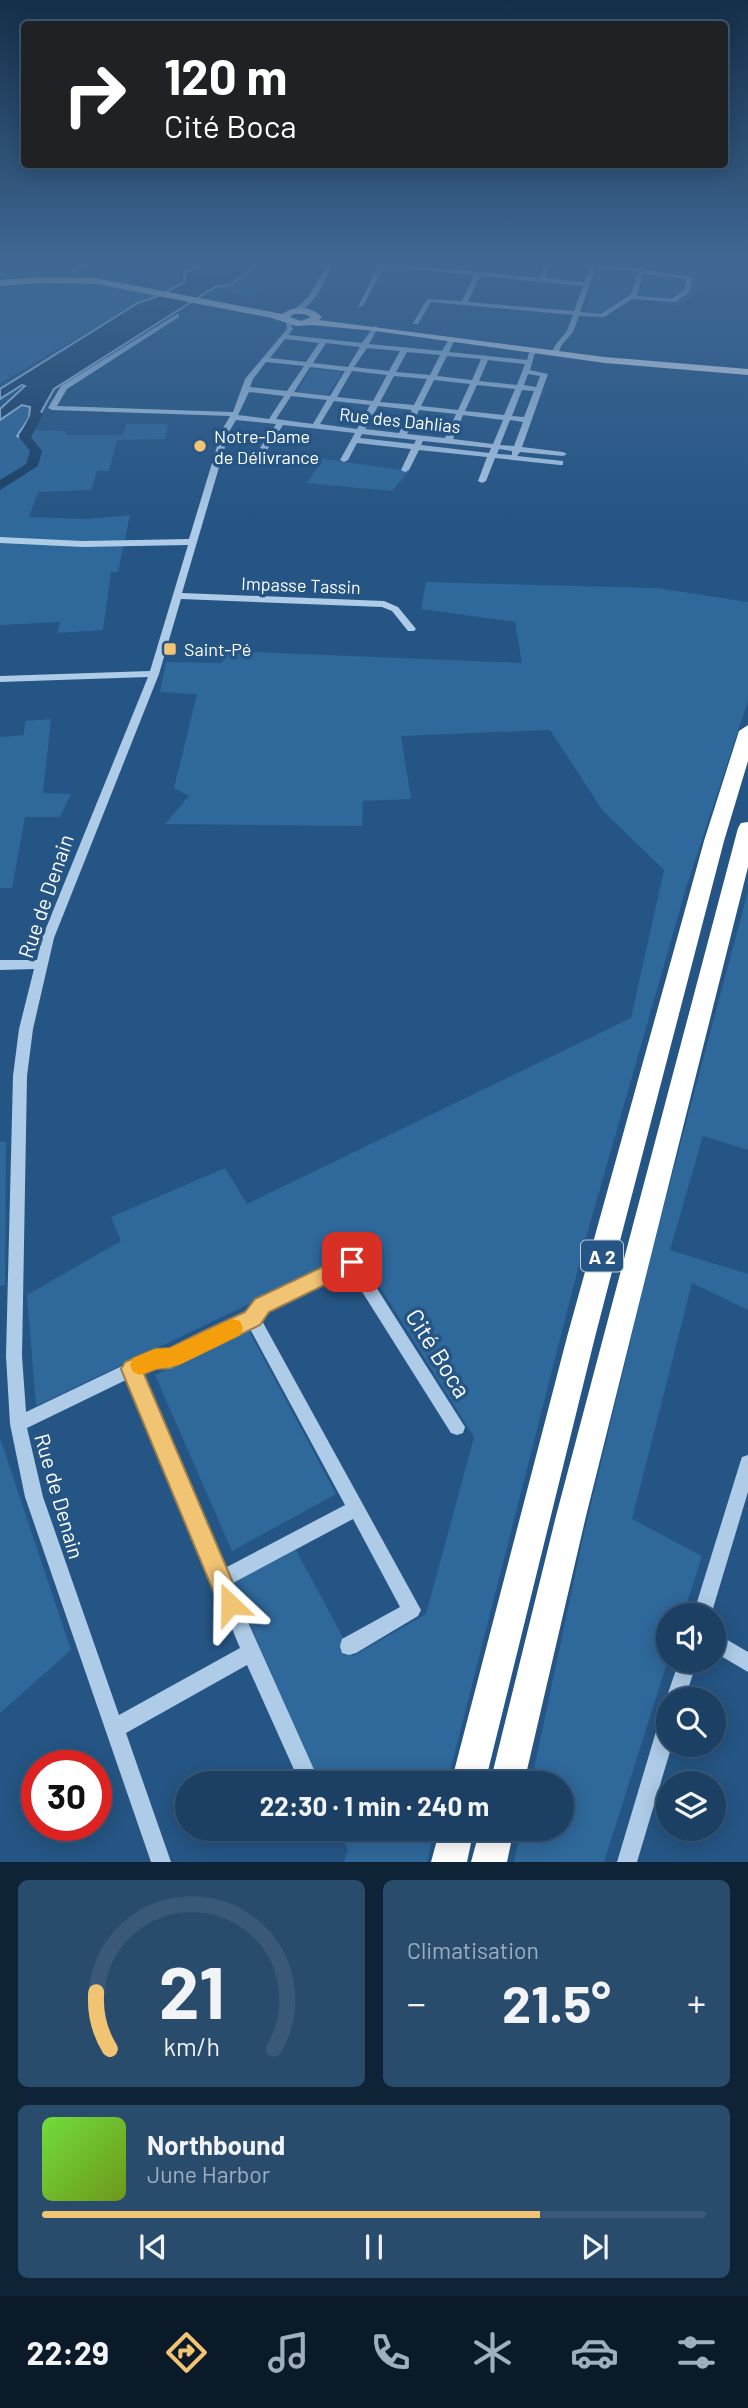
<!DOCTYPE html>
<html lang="fr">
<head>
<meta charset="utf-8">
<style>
  :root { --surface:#1c4063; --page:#294b6c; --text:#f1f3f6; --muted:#a0afbe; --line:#3a5978; --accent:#f1c473 }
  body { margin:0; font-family:Barlow,sans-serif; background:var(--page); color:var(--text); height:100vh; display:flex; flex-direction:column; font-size:26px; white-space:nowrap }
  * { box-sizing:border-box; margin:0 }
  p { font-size:23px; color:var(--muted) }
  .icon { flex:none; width:38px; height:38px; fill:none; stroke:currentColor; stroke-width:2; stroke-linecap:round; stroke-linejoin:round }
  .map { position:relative; height:1862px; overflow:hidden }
  .panel { display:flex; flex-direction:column; gap:18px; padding:18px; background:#0f2336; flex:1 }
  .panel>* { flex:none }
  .guide { position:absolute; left:21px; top:21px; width:707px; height:147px; border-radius:7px; box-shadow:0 4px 18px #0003,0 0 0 2px var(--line); background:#202124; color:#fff; overflow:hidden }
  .tools { position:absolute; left:656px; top:1603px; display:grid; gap:14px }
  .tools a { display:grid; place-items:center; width:70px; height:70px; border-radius:50%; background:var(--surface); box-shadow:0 4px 18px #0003,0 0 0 2px var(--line); font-size:35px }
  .speed { position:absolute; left:21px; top:1750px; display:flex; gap:14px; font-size:35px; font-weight:700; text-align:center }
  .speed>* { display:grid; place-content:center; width:91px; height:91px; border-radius:50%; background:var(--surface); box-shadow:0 4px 18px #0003,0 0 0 2px var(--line); line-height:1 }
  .speed .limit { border:10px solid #d22; background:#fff; color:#111 }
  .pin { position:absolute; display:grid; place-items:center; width:60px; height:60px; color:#fff; margin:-30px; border-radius:14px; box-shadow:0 4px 10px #0006 }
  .me { position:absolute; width:77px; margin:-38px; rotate:337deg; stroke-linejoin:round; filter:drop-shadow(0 0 5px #0008) }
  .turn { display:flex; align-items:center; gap:24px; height:147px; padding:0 28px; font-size:32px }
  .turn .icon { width:91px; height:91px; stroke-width:2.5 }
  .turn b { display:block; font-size:49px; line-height:60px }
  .big { font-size:52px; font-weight:700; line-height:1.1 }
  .panel .card { flex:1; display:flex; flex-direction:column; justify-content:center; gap:10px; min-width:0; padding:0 24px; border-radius:10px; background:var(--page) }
  .panel .dial { align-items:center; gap:0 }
  .dial svg { height:182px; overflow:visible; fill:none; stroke:var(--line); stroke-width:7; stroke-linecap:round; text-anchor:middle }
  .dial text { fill:var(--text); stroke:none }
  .song { display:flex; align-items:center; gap:21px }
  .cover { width:84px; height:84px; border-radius:10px; background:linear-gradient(135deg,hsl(100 70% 55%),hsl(80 70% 35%)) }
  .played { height:7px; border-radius:4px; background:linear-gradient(90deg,var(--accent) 75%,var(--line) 75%) }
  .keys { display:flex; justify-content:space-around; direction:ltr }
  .heat { display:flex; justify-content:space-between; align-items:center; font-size:38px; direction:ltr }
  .panel .tiles { flex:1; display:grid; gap:18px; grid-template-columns:1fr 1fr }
  .card:last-child { grid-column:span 2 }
  .trip { position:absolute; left:175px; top:1771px; width:399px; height:70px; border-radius:35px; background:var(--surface); box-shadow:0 4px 18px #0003,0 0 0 2px var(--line); font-weight:700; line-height:70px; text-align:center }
  .dock { display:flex; height:112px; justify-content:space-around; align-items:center; background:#0b1a28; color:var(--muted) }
  .dock .icon { width:49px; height:49px }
  .dock .active { color:var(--accent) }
  .dock b { font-size:32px; color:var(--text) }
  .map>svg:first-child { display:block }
  .green { fill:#2f689b }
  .water { fill:#1a3f64; stroke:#a3c8e8; stroke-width:2 }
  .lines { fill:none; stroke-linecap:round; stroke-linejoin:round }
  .river { fill:#1a3f64; fill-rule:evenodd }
  .minor { fill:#aecce8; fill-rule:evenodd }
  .major { fill:#f0f6fe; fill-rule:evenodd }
  .highway { fill:#fff; fill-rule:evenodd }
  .route { fill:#f1c473; stroke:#9d7f4b; stroke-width:2 }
  .slow { fill:#f59e0b }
  .poi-dot { fill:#f1c473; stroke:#255584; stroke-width:2.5 }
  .labels { text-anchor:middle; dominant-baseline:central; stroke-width:7; stroke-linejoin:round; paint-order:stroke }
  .far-street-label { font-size:18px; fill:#fff; stroke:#255584 }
  .far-poi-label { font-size:18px; fill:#fff; stroke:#255584; text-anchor:start }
  .shield { fill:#255584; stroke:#beccda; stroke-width:2 }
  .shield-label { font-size:19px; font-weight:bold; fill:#fff }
  .street-label { font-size:21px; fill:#fff; stroke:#255584 }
  .near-street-label { font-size:24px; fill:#fff; stroke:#255584 }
</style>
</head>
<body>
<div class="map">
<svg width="748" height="1862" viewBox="0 0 748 1862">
  <rect width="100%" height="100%" fill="#255584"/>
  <!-- green -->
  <path class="green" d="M10 264 48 270 66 264H78L55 273 0 277V268Z
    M260 264 291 266 254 297 224 291 229 285Z
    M600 267 636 271 629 291H632L600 314 584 313Z
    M681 269 727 272 678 306 655 303 656 299 639 296 645 274 662 275 664 271 681 272Z
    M65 282 154 293 0 383V288Z
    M311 368 342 372 327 395 297 392Z
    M22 405 31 407 29 418 20 427 28 436 30 430 67 431 66 435H122L127 424H168L165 439 117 440 109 471H97L91 490 38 492 29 517 86 519 130 515 118 572H111L103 630 57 633 60 622 0 625V420Z
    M323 459 409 471 392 491 307 483Z
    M426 582 657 588 748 602V701L686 888 585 1241 447 1783H319L232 1583 296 1550 353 1656 426 1614 474 1437 358 1252 36 1406 27 1295 121 1241 111 1217 225 1168 247 1204 631 1018 664 870 603 811 550 730 401 736 411 799 363 801 362 826 165 824 189 796 174 788 197 694 160 692 166 662 222 663 227 651 522 663 515 622 421 609Z
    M51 719 43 793 71 794 60 817H25L12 888H0V737L24 735 25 721Z
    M748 891V1150L703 1136 670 1250 748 1274V1310L692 1283 632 1519 702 1556 683 1615H668V1660L604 1862H514L521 1829H562V1783H531L584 1533 654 1243Z
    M0 1142H6L5 1285 0 1286Z
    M249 1331 336 1494 232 1551 155 1375Z
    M0 1438 71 1650 0 1713Z
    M339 1829H435L427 1862H344L348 1850Z"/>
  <!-- water -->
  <path class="water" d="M204 264H260L229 285 215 287 54 389 28 436 22 438 17 436 29 418 30 407 22 405 0 420V409L25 386 22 385 0 399V389L138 303 161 295 185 282 184 273Z"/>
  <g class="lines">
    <!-- river -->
    <path class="river" d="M37 410 43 414 31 437 42 451 38 466 0 490V480L26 464 30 451 19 437 31 414Z"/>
    <!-- minor -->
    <path class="minor" d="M81 264H89L75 272H71V270Z
      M327 264H333C324 281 314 310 294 312V310L309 296Z
      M369 264H397L540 278 545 264H551L546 278 584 282 591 264 639 268 642 266 645 268V270L693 277 689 292 675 302 632 299 604 317 579 316 573 332 561 346 558 355H555L551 353 556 344 567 331 573 315 431 302 418 324H414L413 323 427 299 462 301 474 275 384 267 363 306 358 307 378 266ZM596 268 638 272 631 294 601 314 580 312ZM643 274 686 279 684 290 672 299 637 296ZM480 276 583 286 574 311 468 302Z
      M177 314 179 315V317L67 389 57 406 233 412 245 379 287 329 286 321H290L293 329 288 335 362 343 373 327 375 326 378 328 369 344 442 351 449 339 452 337 455 339 449 352 527 360 529 353H535L530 370 548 374 522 447 563 452 567 454 563 456 520 452 517 456 563 461V465H560L495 458 486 481 482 483 478 481 487 457 419 450 409 470 405 472 401 470 411 449 357 443 348 460 344 462 340 460 355 433 283 425 267 450H264L260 448 276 424 236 420 230 430 182 593 384 601 398 607 416 629 414 631H408L392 611 382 607 181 599 159 674 54 938 33 1029 27 1076 22 1356 26 1412 145 1355 170 1351 246 1313 256 1301 352 1255 357 1257 465 1427 463 1433 457 1435 451 1433 349 1271 268 1311 261 1319 421 1610 418 1616 356 1653 349 1655 342 1653 340 1646 342 1639 400 1607 353 1519 231 1584 320 1783H300L247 1665 126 1733 171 1862H151L25 1497 10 1424 6 1356 13 1076 19 1029 34 969 0 970V960H37L42 938 148 677 0 682V676L150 671 188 545 83 547 0 543V537L83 541 189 539 222 430 230 416 52 410 48 408 61 386ZM285 339 319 343 306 362 270 358ZM326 343 360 347 348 367 313 363ZM367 348 400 351 389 371 354 367ZM407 352 440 355 430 375 396 372ZM447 356 481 359 472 380 437 376ZM488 360 525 364 517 385 479 381ZM266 362 304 366 287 391 250 387 253 379ZM310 367 345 371 330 396 294 392ZM352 371 387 375 373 401 337 397ZM528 374 540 376 536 387 524 385ZM394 376 427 379 414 405 380 402ZM434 380 470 384 458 410 421 406ZM477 385 515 389 504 415 465 411ZM522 390 534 391 524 417 512 416ZM249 392 284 396 269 419 238 415ZM291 396 327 400 313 424 276 419ZM334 401 370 405 357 429 320 424ZM378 406 412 410 399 433 365 429ZM419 410 456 414 445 438 407 434ZM463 415 503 420 493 444 453 439ZM510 420 523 422 514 446 500 445ZM362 434 416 440 414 444 360 438ZM423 441 491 448 489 453 421 445ZM499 449 512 451V455L497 454ZM249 1327 345 1505 225 1568 142 1373 152 1367 177 1363ZM128 1379 240 1648 119 1715 43 1497 27 1428Z
      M748 1455V1492L711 1615H693L740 1463 742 1457Z
      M714 1632 748 1652V1672L714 1652Z
      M679 1661H697L685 1699H668V1704L666 1699Z
      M668 1715V1745H672L637 1862H617L658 1725 661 1718Z"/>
    <!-- major -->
    <path class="major" d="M43 277 96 278 282 314C294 305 311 306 322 317L319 320 605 357 748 369V375L605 363 375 331 312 325 296 326 272 318 96 284 43 283 0 286V280ZM294 314H304L311 317 301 321 290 317Z"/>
    <!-- highway -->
    <path class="highway" d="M748 725V761L724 841 595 1337 485 1783H451L567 1337 704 841 739 731Z
      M748 822V867L586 1516 524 1783H490L556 1516 738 828 741 823Z
      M440 1829H474L467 1862H431Z
      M480 1829H514L507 1862H471Z"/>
  </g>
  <!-- sky -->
  <linearGradient id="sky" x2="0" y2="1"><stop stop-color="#142f49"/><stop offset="0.5" stop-color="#406894"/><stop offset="1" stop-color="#406894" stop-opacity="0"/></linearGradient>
  <rect width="748" height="525" fill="url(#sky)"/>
  <!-- route -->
  <path class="route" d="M352 1253 359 1255 362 1262 359 1268 269 1312 260 1325 219 1345 171 1368 156 1369 144 1374 242 1604 239 1612 230 1616 222 1612 121 1369 125 1362 155 1349 170 1348 204 1331 245 1312 255 1299Z"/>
  <!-- slow -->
  <path class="slow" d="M232 1319 240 1321 243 1328 240 1335 179 1365 156 1369 140 1375 133 1372 130 1365 133 1358 155 1349 170 1348Z"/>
  <!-- markers -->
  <g class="poi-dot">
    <circle cx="200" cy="446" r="7"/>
    <rect x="163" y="642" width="14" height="14" rx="3.5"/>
  </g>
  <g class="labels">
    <!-- far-street labels -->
    <g class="far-street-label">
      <text transform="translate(400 420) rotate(6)">Rue des Dahlias</text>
      <text transform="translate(301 585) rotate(2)">Impasse Tassin</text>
    </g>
    <!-- far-poi labels -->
    <g class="far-poi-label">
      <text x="214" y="436">Notre-Dame<tspan x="214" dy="21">de Délivrance</tspan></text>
      <text x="184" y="649">Saint-Pé</text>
    </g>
    <!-- shield labels -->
    <rect class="shield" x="581" y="1240.5" width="42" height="31" rx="5"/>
    <g class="shield-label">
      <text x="602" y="1256">A 2</text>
    </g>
    <!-- street labels -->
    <g class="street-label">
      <text transform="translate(45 896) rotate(-71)">Rue de Denain</text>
      <text transform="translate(60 1496) rotate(74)">Rue de Denain</text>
    </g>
    <!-- near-street labels -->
    <g class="near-street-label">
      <text transform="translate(439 1353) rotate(58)">Cité Boca</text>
    </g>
  </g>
</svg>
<div class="tools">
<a><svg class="icon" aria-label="sound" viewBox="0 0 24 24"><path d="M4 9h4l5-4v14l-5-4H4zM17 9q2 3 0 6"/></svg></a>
<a><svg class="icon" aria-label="search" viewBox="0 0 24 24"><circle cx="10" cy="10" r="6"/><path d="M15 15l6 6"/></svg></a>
<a><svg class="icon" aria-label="layers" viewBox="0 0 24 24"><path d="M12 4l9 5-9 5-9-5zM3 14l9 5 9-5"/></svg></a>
</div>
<div class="speed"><div class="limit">30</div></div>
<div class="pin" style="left:352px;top:1262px;background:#d93025"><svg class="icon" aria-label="arrive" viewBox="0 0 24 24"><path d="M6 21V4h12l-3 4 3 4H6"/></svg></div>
<svg class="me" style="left:230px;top:1604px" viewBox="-20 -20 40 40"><path d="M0-17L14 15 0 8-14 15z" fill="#f1c473" stroke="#fff" stroke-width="4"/></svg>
<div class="trip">22:30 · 1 min · 240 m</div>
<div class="guide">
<div class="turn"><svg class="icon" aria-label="right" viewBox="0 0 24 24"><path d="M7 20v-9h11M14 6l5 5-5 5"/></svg><div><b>120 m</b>Cité Boca</div></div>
</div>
</div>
<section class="panel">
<div class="tiles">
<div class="card dial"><svg viewBox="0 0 100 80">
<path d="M14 69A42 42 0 1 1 86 69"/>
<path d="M14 69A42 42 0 0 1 8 44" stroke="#f1c473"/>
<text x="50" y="56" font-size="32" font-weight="700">21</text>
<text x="50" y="72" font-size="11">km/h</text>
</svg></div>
<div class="card"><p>Climatisation</p>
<div class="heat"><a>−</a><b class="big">21.5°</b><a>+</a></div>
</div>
<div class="card">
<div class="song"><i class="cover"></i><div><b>Northbound</b><p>June Harbor</p></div></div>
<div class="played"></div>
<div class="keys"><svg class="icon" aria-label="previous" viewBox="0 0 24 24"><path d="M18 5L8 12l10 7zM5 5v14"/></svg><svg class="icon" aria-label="pause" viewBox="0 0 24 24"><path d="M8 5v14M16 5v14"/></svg><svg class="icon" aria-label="next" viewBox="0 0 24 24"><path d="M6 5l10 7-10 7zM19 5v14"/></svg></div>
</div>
</div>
</section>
<nav class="dock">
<b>22:29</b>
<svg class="icon active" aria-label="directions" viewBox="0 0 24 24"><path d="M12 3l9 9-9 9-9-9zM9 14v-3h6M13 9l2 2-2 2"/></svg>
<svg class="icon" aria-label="music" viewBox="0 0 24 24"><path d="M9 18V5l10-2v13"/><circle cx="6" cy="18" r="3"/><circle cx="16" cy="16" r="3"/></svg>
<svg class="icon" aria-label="phone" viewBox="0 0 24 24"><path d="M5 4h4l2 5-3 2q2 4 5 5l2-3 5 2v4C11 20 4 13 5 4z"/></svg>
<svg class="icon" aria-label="climate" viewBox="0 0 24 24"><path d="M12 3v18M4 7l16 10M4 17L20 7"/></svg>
<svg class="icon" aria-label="car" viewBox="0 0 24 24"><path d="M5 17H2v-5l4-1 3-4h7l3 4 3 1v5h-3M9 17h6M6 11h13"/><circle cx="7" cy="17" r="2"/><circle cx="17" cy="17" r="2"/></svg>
<svg class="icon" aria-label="filters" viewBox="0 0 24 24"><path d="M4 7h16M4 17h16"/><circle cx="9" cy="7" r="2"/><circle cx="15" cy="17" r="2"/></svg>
</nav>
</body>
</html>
